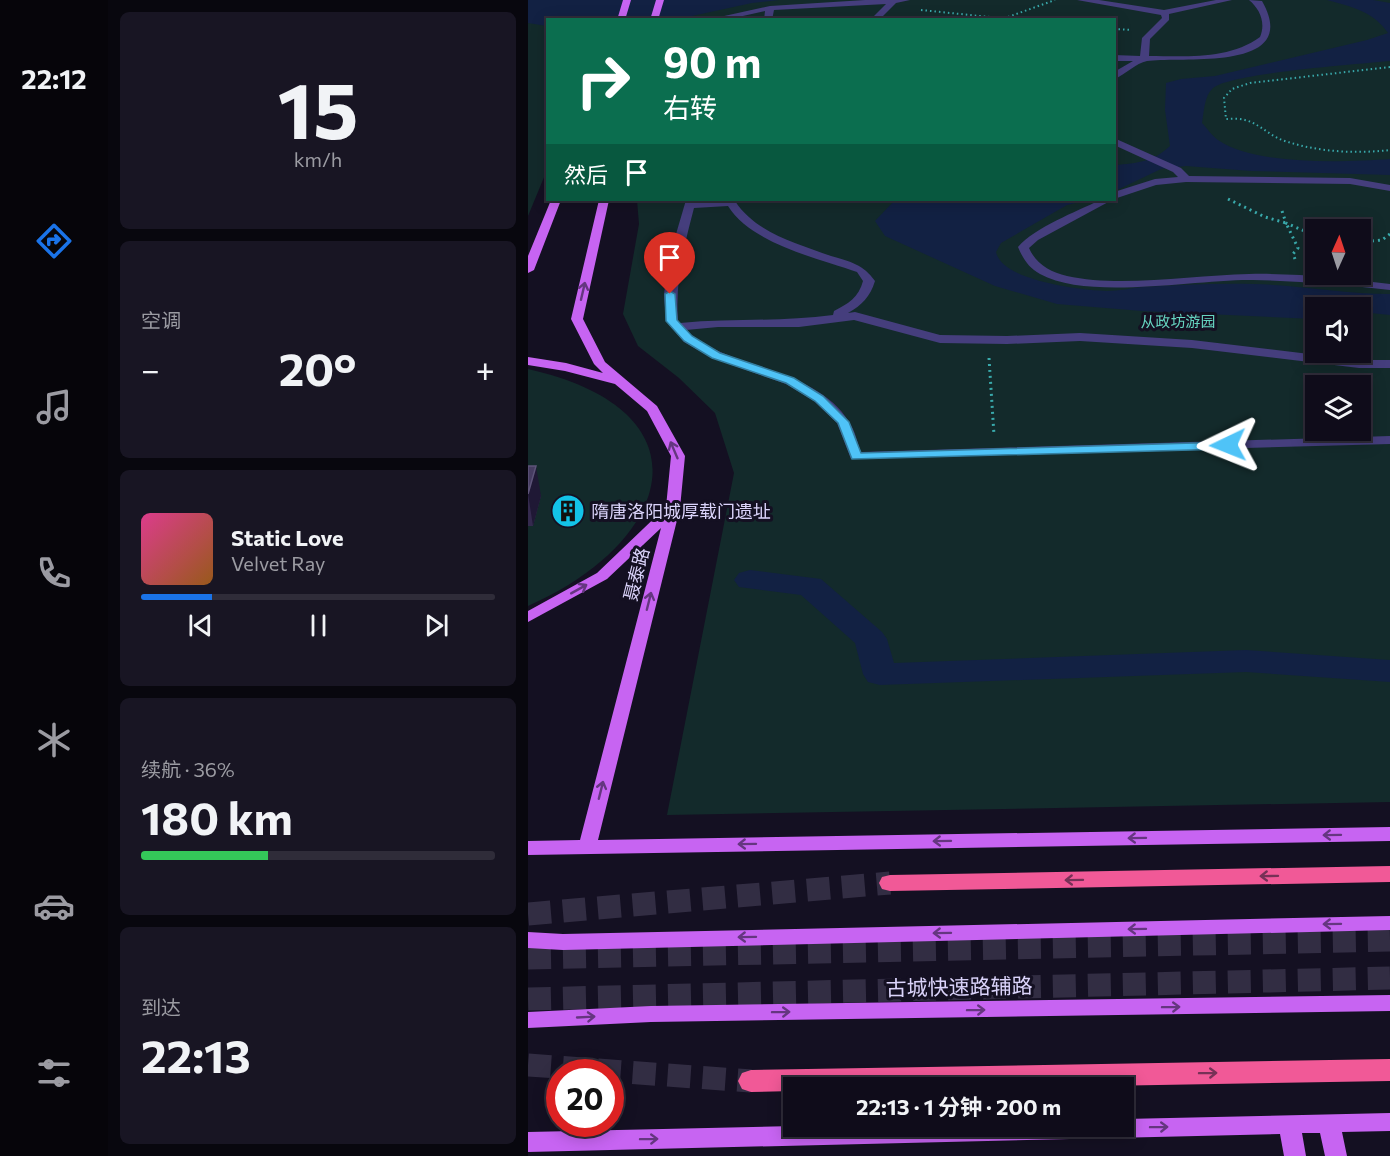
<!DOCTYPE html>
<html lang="zh">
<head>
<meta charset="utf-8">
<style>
  :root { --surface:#0f0c1a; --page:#181523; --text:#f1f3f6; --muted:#9b9ba2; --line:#2f2c39; --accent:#1a73e8 }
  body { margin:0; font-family:Commissioner,"Noto Sans SC",sans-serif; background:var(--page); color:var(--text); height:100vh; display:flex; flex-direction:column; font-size:22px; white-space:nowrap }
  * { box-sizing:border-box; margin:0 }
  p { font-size:20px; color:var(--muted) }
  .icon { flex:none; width:33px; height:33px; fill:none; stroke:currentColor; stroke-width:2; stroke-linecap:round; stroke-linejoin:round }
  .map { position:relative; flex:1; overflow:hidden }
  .drawer { display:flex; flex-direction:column; gap:12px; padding:12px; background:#08070e; width:420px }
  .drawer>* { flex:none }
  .banner { position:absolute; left:18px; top:18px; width:570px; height:183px; border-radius:0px; box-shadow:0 3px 15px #0003,0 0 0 2px var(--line); background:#0b6e4f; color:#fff; overflow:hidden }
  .needle { width:39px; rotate:3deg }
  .fabs { position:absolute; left:777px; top:219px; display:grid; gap:12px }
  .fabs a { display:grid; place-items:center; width:66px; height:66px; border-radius:0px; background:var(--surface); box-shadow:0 3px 15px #0003,0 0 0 2px var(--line); font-size:30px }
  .speed { position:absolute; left:18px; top:1059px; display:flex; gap:12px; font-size:30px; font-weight:700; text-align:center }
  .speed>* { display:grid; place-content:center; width:78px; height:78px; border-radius:50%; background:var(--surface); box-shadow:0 3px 15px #0003,0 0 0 2px var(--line); line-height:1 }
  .speed .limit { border:9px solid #d22; background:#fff; color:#111 }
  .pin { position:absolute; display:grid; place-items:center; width:51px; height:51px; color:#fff; margin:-62px -26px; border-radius:50% 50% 50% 0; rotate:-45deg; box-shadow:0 0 6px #0007 }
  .pin .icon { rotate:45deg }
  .me { position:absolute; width:66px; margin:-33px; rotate:268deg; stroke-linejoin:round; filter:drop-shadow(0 0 4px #0008) }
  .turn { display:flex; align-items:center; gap:21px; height:126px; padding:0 18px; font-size:27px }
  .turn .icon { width:78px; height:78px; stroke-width:2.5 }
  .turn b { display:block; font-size:42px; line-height:51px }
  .then { display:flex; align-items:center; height:57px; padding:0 18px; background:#0003; gap:12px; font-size:22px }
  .big { font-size:45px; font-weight:700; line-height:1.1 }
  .drawer .card { flex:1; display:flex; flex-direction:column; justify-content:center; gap:9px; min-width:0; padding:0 21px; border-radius:9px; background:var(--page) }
  .drawer .dial { align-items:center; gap:0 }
  .dial b { font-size:78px; line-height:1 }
  .song { display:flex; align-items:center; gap:18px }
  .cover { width:72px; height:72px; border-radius:9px; background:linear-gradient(135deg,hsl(330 70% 55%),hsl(30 70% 35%)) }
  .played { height:6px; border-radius:3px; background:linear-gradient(90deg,var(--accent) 20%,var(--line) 20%) }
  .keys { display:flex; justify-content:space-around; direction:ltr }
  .heat { display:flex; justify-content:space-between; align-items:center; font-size:33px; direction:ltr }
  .charge { height:9px; border-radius:4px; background:linear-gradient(90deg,#34c759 36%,var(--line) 0) }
  .trip { position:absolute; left:255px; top:1077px; width:351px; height:60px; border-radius:0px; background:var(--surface); box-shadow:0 3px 15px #0003,0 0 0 2px var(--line); font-weight:700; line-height:60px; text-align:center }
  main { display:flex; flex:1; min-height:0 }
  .tab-bar { display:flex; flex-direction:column; width:108px; justify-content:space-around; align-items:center; background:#06050a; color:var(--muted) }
  .tab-bar .icon { width:42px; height:42px }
  .tab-bar .active { color:var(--accent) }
  .tab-bar b { font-size:27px; color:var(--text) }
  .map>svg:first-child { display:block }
  .green { fill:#132a2b; fill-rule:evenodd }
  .water { fill:#122143 }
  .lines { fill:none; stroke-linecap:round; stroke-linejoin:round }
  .canal { fill:#122143; fill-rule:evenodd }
  .highway-tunnel { stroke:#322d43; stroke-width:23; stroke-dasharray:23 12; stroke-linecap:butt }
  .path-far1 { stroke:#39a9ab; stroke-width:2; stroke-dasharray:1.5 3; stroke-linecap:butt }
  .path { stroke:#39a9ab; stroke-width:3; stroke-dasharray:2 4; stroke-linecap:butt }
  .minor { fill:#453e7d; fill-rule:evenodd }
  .major { fill:#c764f2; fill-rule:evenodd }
  .highway { fill:#f15997; fill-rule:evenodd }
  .wall { fill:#342a4e }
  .shaded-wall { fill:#1f1835 }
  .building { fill:#463c61; stroke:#5d5479; stroke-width:1.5 }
  .oneway { stroke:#653680 }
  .oneway2 { stroke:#773157 }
  .route { fill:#4fc3f7; stroke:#337fa1; stroke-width:1.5 }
  .labels { text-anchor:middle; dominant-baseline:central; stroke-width:6; stroke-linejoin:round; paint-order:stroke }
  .far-park-label { font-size:15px; fill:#66d5c1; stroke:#141022 }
  .poi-label { font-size:18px; fill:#dbd4fb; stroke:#141022; text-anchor:start }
  .street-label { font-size:18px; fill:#dbd4fb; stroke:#141022 }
  .near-street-label { font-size:21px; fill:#dbd4fb; stroke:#141022 }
</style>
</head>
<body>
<main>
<nav class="tab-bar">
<b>22:12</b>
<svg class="icon active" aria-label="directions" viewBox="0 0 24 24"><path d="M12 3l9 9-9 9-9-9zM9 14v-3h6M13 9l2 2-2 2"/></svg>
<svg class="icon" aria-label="music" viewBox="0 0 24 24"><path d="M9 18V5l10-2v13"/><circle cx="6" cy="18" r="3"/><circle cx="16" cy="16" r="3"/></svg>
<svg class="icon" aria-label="phone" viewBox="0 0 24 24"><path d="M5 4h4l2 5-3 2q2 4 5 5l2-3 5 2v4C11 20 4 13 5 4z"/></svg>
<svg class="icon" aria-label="climate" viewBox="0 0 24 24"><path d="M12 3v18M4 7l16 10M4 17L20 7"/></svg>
<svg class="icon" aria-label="car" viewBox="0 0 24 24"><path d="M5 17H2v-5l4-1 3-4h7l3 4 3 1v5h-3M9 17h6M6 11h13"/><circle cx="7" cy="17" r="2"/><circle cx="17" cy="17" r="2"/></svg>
<svg class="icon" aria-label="filters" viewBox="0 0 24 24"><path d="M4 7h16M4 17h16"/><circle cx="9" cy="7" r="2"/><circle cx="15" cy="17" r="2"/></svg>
</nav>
<section class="drawer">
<div class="card dial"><b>15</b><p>km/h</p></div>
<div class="card"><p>空调</p>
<div class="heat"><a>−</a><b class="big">20°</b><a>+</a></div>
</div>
<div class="card">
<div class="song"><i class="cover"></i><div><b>Static Love</b><p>Velvet Ray</p></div></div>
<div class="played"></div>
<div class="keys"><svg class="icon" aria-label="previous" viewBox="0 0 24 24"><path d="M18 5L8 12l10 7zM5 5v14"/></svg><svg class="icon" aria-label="pause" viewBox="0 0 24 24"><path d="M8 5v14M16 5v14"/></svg><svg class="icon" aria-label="next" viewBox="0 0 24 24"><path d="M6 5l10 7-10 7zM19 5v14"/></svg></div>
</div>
<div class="card"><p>续航 · 36%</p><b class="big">180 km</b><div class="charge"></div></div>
<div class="card"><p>到达</p><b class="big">22:13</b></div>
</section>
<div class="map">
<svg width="862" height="1156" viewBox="0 0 862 1156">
  <rect width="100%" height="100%" fill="#141022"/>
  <!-- green -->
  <path class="green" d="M0 0 20 20 19 170 0 216Z
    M151 0H862V802L139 815 206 473 187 413 151 378 110 346 95 314 111 224 109 200H586V20L146 19ZM788 230H832V274H788ZM788 308H832V352H788ZM788 386H832V430H788Z
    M0 369C186 411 145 542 0 606Z"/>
  <!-- water -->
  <path class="water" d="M0 0H251L224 3 150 19 20 20 19 26 0 23Z
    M799 0H845L862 3V61C832 64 702 73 685 88 676 96 676 112 674 123 679 128 684 136 690 140 728 166 816 162 862 159V175L723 171 658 166 633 169 587 191V165C610 163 625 162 642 146L637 110 638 83 653 79 687 76 839 40 860 33C845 11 824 7 799 0Z
    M367 200H561L539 205 473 243 468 252C474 281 553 290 579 291 591 291 603 288 615 287 652 285 689 283 725 284 771 285 816 294 862 294V315L833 312 832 308H788L787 319 614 311 529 304 467 286 357 236 347 221Z"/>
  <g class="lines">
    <!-- canal -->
    <path class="canal" d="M222 570 293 579 354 632 359 639 366 663 718 650 862 660V682L718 672 352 685 340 682 335 674 327 643 273 595 211 587 206 580 211 573Z"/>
    <!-- highway-tunnel -->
    <path class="highway-tunnel" d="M0 914 362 883
      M0 958 862 940
      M0 999 862 978
      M0 1065 223 1081"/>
    <!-- path-far1 -->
    <path class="path-far1" d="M393 10 491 20
      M480 17 527 0
      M447 20 460 18
      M586 29 604 30
      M862 67 722 83 704 89 696 98 698 119C704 119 711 118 717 120 730 123 741 135 754 140 788 152 827 154 862 150"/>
    <!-- path -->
    <path class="path" d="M700 199 737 217 758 223 770 248 765 254 767 259
      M754 211 758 223 788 236
      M832 242 854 240 862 234
      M461 358 466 435"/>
    <!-- minor -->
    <path class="minor" d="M337 0H382L368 3 351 20H342L358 4 246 10 244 20H236L237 11 197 20H178L242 6Z
      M549 0H571L636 10 688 0H704L641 14V20L622 39 621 56C657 56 701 60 732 37 738 23 732 9 721 0L734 1C775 73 653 56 619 61 608 63 597 75 586 79V72L605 61H586V55L612 56 614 38 634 18 633 15Z
      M586 138 653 168 661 176 822 178 862 185V191L822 184 658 182 628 185 586 199V192L627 179 650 177 645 172 586 145Z
      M158 200 207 201C228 233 268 243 303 256 323 262 335 264 347 281 342 297 334 305 320 313L327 312 412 335 479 336 552 333 664 340 831 360H862V368H831L664 348 552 341 479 344 412 343 326 320 271 327H190L158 330C171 344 192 352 210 359 247 371 300 386 321 422 327 430 329 442 333 452L862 436V444L323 459 309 423 286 401 258 384 184 358 156 342 138 321 136 294 141 258ZM200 206C224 244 289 258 329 272L335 281C331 297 320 304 306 311L305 315C254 322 203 318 152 323L150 320C147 281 156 246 166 208Z
      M572 200H584L510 240 501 248C508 264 522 272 539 276 592 288 666 275 721 274 768 273 815 278 862 284V290C816 285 771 281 725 280 668 279 561 301 512 274 501 268 495 259 490 247 507 227 548 212 572 200Z"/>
    <!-- major -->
    <path class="major" d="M95 0H103L97 20H89Z
      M128 0H136L130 20H122Z
      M23 200H33L6 270 0 273V256Z
      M71 200H81L55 319 77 362 129 406 157 456 152 508 70 840 862 827V841L0 855V841L52 840 133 528 79 579 0 622V611L69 573 138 507 143 456 119 411 87 384 37 371 0 365V357L38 363 75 373 66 364 43 319Z
      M862 916V930L35 950 0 948V932L35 934Z
      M862 995V1011L123 1022 0 1028V1012L123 1006Z
      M862 1113V1131L814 1132 819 1156H797L792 1133H774L778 1156H756L752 1134 0 1152V1132L266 1126H596V1119Z"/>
    <!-- highway -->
    <path class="highway" d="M862 866V882L362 891 354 889 351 883 354 877 362 875Z
      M862 1059V1081L465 1088H266V1091L223 1092 214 1089 210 1081 214 1073 223 1070Z"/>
  </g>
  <!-- wall -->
  <path class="wall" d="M0 466 13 496 5 526H0Z"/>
  <!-- shaded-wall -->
  <path class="shaded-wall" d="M8 466 13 496 5 526 0 494Z"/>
  <!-- building -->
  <path class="building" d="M0 466H8L0 494Z"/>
  <!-- one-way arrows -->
  <defs><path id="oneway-shaft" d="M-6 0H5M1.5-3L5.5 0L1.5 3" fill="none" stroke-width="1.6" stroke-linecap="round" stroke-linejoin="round" transform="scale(1.5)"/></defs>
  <g class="oneway">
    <use href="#oneway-shaft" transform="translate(55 291) rotate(-77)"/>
    <use href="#oneway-shaft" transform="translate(146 450) rotate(-113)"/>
    <use href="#oneway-shaft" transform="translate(51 589) rotate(-29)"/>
    <use href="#oneway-shaft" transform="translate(121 601) rotate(-76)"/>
    <use href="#oneway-shaft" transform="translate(73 790) rotate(-76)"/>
    <use href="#oneway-shaft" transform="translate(804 835) rotate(179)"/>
    <use href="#oneway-shaft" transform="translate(609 838) rotate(179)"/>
    <use href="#oneway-shaft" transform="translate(414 841) rotate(179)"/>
    <use href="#oneway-shaft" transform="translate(219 844) rotate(179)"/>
    <use href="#oneway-shaft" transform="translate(804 924) rotate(179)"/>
    <use href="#oneway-shaft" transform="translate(609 929) rotate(179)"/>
    <use href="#oneway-shaft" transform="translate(414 933) rotate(179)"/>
    <use href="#oneway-shaft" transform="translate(219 937) rotate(179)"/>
    <use href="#oneway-shaft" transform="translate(643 1007) rotate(-1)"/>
    <use href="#oneway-shaft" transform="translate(448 1010) rotate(-1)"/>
    <use href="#oneway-shaft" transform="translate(253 1012) rotate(-1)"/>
    <use href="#oneway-shaft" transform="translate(58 1017) rotate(-3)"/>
    <use href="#oneway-shaft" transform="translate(631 1127) rotate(-1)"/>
    <use href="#oneway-shaft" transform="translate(121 1139) rotate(-1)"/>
  </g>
  <g class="oneway2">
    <use href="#oneway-shaft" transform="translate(741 876) rotate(179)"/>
    <use href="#oneway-shaft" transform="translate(546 880) rotate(179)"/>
    <use href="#oneway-shaft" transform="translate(680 1073) rotate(-1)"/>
  </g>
  <!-- route -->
  <path class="route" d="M142 291 147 294 149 320 164 336 192 353 266 378 295 396 321 422 333 453 700 442 706 445 700 449 324 459 310 423 287 401 258 383 184 358 156 341 138 321 137 294Z"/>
  <!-- icons -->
  <defs>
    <g id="building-disc" transform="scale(1.725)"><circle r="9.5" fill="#13c3e8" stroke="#141022"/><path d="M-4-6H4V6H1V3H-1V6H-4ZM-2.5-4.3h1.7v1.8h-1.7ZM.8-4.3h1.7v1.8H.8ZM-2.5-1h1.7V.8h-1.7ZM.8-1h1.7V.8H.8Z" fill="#111"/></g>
  </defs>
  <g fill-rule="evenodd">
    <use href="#building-disc" x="40" y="511"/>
  </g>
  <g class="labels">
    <!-- far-park labels -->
    <g class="far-park-label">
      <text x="650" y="321">从政坊游园</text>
    </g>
    <!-- poi labels -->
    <g class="poi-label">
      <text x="63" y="511">隋唐洛阳城厚载门遗址</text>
    </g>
    <!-- street labels -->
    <g class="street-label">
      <text transform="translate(108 574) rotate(-76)">聂泰路</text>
    </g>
    <!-- near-street labels -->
    <g class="near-street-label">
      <text transform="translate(431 986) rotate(-1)">古城快速路辅路</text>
    </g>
  </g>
</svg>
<div class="fabs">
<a><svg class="needle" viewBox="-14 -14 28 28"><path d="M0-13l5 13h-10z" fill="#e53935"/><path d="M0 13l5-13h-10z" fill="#9b9ba2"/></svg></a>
<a><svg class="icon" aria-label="sound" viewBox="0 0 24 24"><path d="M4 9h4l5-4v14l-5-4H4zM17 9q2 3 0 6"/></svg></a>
<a><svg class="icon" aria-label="layers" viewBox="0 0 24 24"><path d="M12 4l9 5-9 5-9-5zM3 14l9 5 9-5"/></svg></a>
</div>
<div class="speed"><div class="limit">20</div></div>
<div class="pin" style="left:142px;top:294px;background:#d93025"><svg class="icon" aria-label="arrive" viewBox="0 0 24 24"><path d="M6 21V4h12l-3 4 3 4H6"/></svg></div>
<svg class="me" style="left:700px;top:445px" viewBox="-20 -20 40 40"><path d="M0-17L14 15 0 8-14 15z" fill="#4fc3f7" stroke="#fff" stroke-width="4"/></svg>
<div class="trip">22:13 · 1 分钟 · 200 m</div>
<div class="banner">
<div class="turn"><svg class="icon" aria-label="right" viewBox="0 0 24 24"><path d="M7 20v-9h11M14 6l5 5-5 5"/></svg><div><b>90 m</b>右转</div></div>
<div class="then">然后<svg class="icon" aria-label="arrive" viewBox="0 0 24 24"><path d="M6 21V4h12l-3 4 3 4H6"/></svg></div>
</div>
</div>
</main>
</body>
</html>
